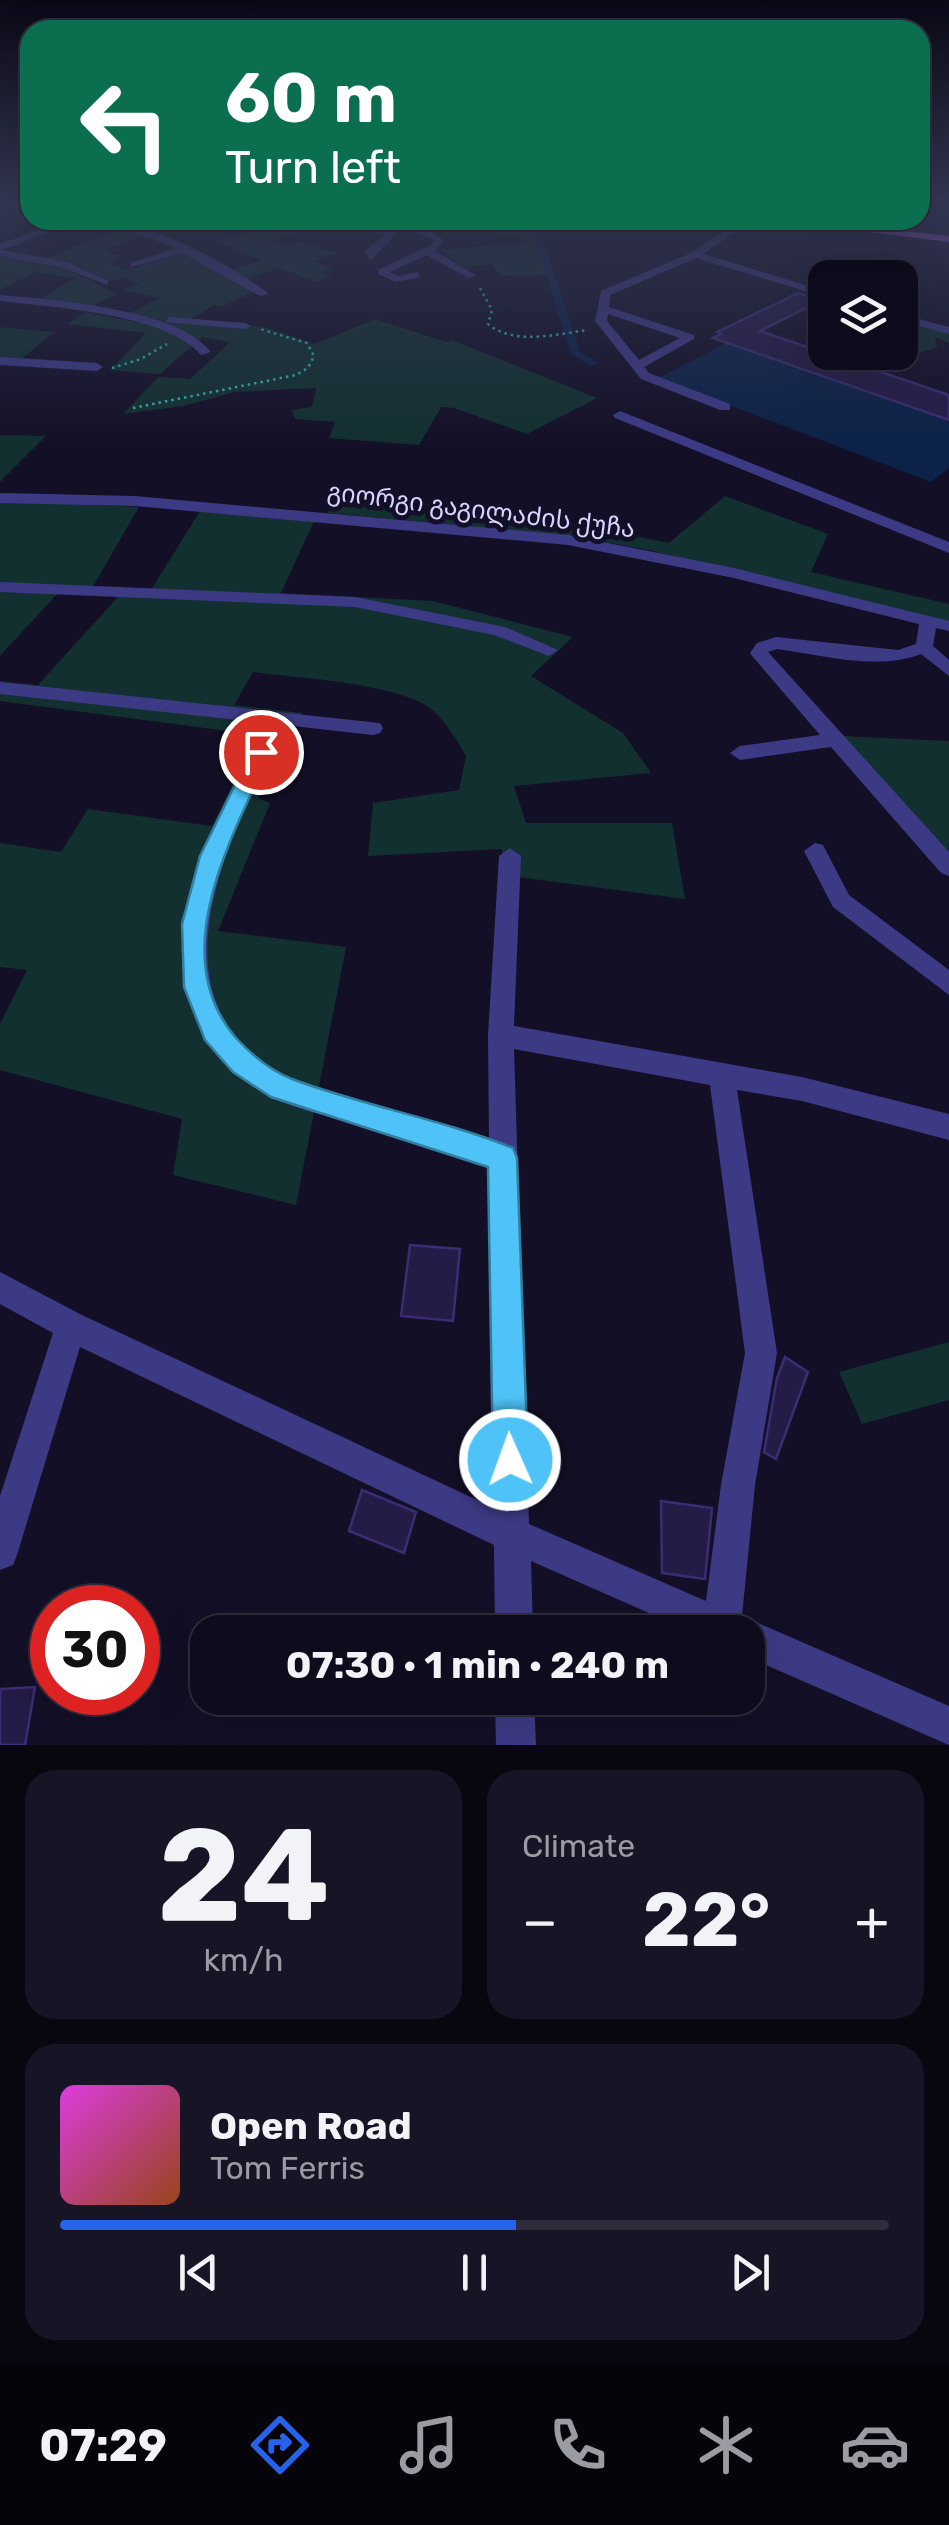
<!DOCTYPE html>
<html lang="en">
<head>
<meta charset="utf-8">
<style>
  :root { --surface:#0e0b1c; --page:#171425; --text:#f1f3f6; --muted:#9b9ba3; --line:#2e2b3b; --accent:#2563eb }
  body { margin:0; font-family:Rubik,"Noto Sans Georgian",sans-serif; background:var(--page); color:var(--text); height:100vh; display:flex; flex-direction:column; font-size:38px; white-space:nowrap }
  * { box-sizing:border-box; margin:0 }
  p { font-size:32px; color:var(--muted) }
  .icon { flex:none; width:55px; height:55px; fill:none; stroke:currentColor; stroke-width:2; stroke-linecap:round; stroke-linejoin:round }
  .map { position:relative; height:1745px; overflow:hidden }
  .details { display:flex; flex-direction:column; gap:25px; padding:25px; background:#08060f; flex:1 }
  .details>* { flex:none }
  .hud { position:absolute; left:20px; top:20px; width:910px; height:210px; border-radius:30px; box-shadow:0 10px 40px #0002,0 0 0 2px var(--line); background:#0b6e4f; color:#fff; overflow:hidden }
  .buttons { position:absolute; left:808px; top:260px; display:grid; gap:20px }
  .buttons a { display:grid; place-items:center; width:110px; height:110px; border-radius:20px; background:var(--surface); box-shadow:0 10px 40px #0002,0 0 0 2px var(--line); font-size:50px }
  .speed { position:absolute; left:30px; top:1585px; display:flex; gap:20px; font-size:50px; font-weight:700; text-align:center }
  .speed>* { display:grid; place-content:center; width:130px; height:130px; border-radius:50%; background:var(--surface); box-shadow:0 10px 40px #0002,0 0 0 2px var(--line); line-height:1 }
  .speed .limit { border:15px solid #d22; background:#fff; color:#111 }
  .pin { position:absolute; display:grid; place-items:center; width:85px; height:85px; color:#fff; margin:-42px; border:5px solid #fff; border-radius:50%; box-shadow:0 2px 10px #0007 }
  .me { position:absolute; width:110px; margin:-55px; rotate:358deg; stroke-linejoin:round; filter:drop-shadow(0 0 8px #0008) }
  .turn { display:flex; align-items:center; gap:35px; height:210px; padding:0 40px; font-size:45px }
  .turn .icon { width:130px; height:130px; stroke-width:2.5 }
  .turn b { display:block; font-size:70px; line-height:85px }
  .big { font-size:75px; font-weight:700; line-height:1.1 }
  .details .card { flex:1; display:flex; flex-direction:column; justify-content:center; gap:15px; min-width:0; padding:0 35px; border-radius:30px; background:var(--page) }
  .details .dial { align-items:center; gap:0 }
  .dial b { font-size:130px; line-height:1 }
  .song { display:flex; align-items:center; gap:30px }
  .cover { width:120px; height:120px; border-radius:15px; background:linear-gradient(135deg,hsl(300 70% 55%),hsl(20 70% 35%)) }
  .played { height:10px; border-radius:5px; background:linear-gradient(90deg,var(--accent) 55%,var(--line) 55%) }
  .keys { display:flex; justify-content:space-around; direction:ltr }
  .heat { display:flex; justify-content:space-between; align-items:center; font-size:55px; direction:ltr }
  .details .tiles { flex:1; display:grid; gap:25px; grid-template-columns:1fr 1fr }
  .card:last-child { grid-column:span 2 }
  .trip { position:absolute; left:190px; top:1615px; width:575px; height:100px; border-radius:30px; background:var(--surface); box-shadow:0 10px 40px #0002,0 0 0 2px var(--line); font-weight:700; line-height:100px; text-align:center }
  .menu { display:flex; height:160px; justify-content:space-around; align-items:center; background:#06040b; color:var(--muted) }
  .menu .icon { width:70px; height:70px }
  .menu .selected { color:var(--accent) }
  .menu b { font-size:45px; color:var(--text) }
  .map>svg:first-child { display:block }
  .green { fill:#12302f }
  .water { fill:#0c2248 }
  .lines { fill:none; stroke-linecap:round; stroke-linejoin:round }
  .stream { stroke:#0c2248; stroke-width:4 }
  .building { fill:#241b47; stroke:#3b2d73; stroke-width:2.5 }
  .path { stroke:#2fb8b0; stroke-width:2.5; stroke-dasharray:2.5 4; stroke-linecap:butt }
  .minor { fill:#3d3a85; fill-rule:evenodd }
  .major { fill:#c25bff; fill-rule:evenodd }
  .route { fill:#4fc3f7; stroke:#337fa1; stroke-width:2.5 }
  .labels { text-anchor:middle; dominant-baseline:central; stroke-width:10; stroke-linejoin:round; paint-order:stroke }
  .far-street-label { font-size:25px; fill:#d9d4ff; stroke:#130f26 }
</style>
</head>
<body>
<div class="map">
<svg width="949" height="1745" viewBox="0 0 949 1745">
  <rect width="100%" height="100%" fill="#130f26"/>
  <!-- green -->
  <path class="green" d="M509 220H543L541 233 554 275 500 276 492 264 463 267 440 250 522 243 520 237 495 236Z
    M278 222 317 226 274 242 285 246 300 242 338 253 313 261 332 268 321 272 332 276 316 282 280 268 248 279 230 271 262 260 215 241C238 234 257 234 278 222Z
    M124 227 149 234 103 250 122 257 109 264 128 270 185 253 255 291 221 307 214 305 189 320 264 327 315 344 375 319 446 342 452 340 597 398 527 434 454 408 441 407 419 445 329 438 335 422 295 419 292 410 312 407 316 388 235 392 183 406 123 414 158 377 190 379 230 342 202 337 160 374 110 370 146 333 68 324 85 312 140 323 147 321 126 315 160 298 121 290 139 284 125 277 108 282 78 266 44 259Z
    M0 255 66 269 117 294 88 308 36 301 76 278 35 272 0 290Z
    M911 322 949 333V343L935 337 937 348 902 357 869 353 900 352V328Z
    M0 327 54 332 20 360 0 359Z
    M0 435 46 436 0 482Z
    M336 495 495 509 669 543 725 496 828 534 811 572 949 604V622L648 550 573 536 328 513Z
    M0 501 139 507 88 595 59 592 0 656Z
    M200 511 315 519 281 593 433 601 573 637 531 676 623 733 651 773 514 786 526 823H672L685 899 503 875 502 849 368 856 373 803 459 790 466 756C457 740 447 724 434 711 403 683 297 678 253 672L234 705 303 713 258 798 270 803 218 931 346 947 296 1205 173 1175 182 1119 0 1070V1024L27 970 0 967V843L61 852 88 809 212 826 257 735 0 701V681L38 685 126 588 151 590Z
    M842 736 949 741V860Z
    M949 1342V1400L862 1424 839 1372Z"/>
  <!-- water -->
  <path class="water" d="M534 220H541L539 227 580 352 599 363 592 366 571 354 531 227Z
    M727 343 949 420V468L931 482 658 378Z"/>
  <g class="lines">
    <!-- stream -->
    <path class="stream" d="M0 210 16 203"/>
  </g>
  <!-- building -->
  <path class="building" d="M798 293 820 301 760 331 949 395V420L713 338 721 334 717 332Z
    M410 1245 460 1249 453 1321 401 1316Z
    M785 1357 808 1372 776 1459 764 1452 777 1378Z
    M362 1490 416 1512 404 1553 349 1531Z
    M661 1501 712 1508 705 1579 662 1573Z
    M35 1687 25 1745H0V1689Z"/>
  <g class="lines">
    <!-- path -->
    <path class="path" d="M0 204 4 202
      M18 211 14 209 30 204
      M480 288 492 310 488 324C515 346 556 334 588 330
      M112 368 141 359 167 344
      M133 408 296 375 308 368 314 356 307 343 260 329"/>
    <!-- minor -->
    <path class="minor" d="M80 220H98L46 233 2 250 67 262 108 281V285L60 267 0 256V244L40 229Z
      M100 220C148 220 232 265 269 294L260 296 183 253 131 267V263L176 248Z
      M265 220 391 229 390 220C404 220 434 230 444 241L435 251 477 276 468 278 427 255 390 272 397 276 417 272 421 277 396 282 378 274V270L431 245 434 241 431 238 401 229 371 260 364 252 385 234Z
      M777 220 792 221 732 234 703 254 825 291V297L696 258 610 295 609 307 694 335V339L644 367 649 373 730 404V410H720L641 379 595 321 601 291 691 253 726 230ZM608 314 680 338 639 360 607 321Z
      M0 295C54 300 177 308 211 352L201 355C168 314 51 307 0 301Z
      M900 314 949 327V334L900 321Z
      M169 317 245 323 251 326 245 329 165 322Z
      M851 352 842 358 836 354 837 352Z
      M0 357 97 363 103 367 97 371 0 365Z
      M620 411 949 542V553L615 418 613 415Z
      M0 493 135 496 568 535 734 568 949 621V631L936 628 933 646 949 660V676L921 654C877 671 823 655 777 649L768 652 949 852V876L941 873 831 747 740 760 730 753 740 746 820 735 753 657 750 653 757 643 776 637 898 650 916 644 919 624 734 578 568 545 135 506 0 503Z
      M0 582 355 597 505 627 558 650 549 656 494 635 355 607 0 592Z
      M0 682 380 723 383 728 380 733 373 735 284 725C231 836 138 1003 292 1080 310 1089 332 1091 351 1097 397 1112 443 1126 489 1140L488 1035 499 856 510 848 521 856 514 1026 802 1077 949 1114V1140L802 1101 737 1090 777 1353 755 1485 742 1616 949 1706V1745L748 1657V1632H692L531 1561 533 1632H495L494 1545 80 1347 18 1552 13 1565 0 1570V1496L53 1333 0 1304V1272L82 1315 494 1508 490 1168C441 1152 393 1136 345 1121 321 1114 295 1109 273 1097 112 1011 206 841 266 723L0 694ZM514 1049 710 1085 745 1353 721 1485 706 1601 529 1524Z
      M815 843 823 845 849 895 949 970V995L833 907 804 851Z
      M495 1698H534L536 1745H496Z"/>
    <!-- major -->
    <path class="major" d="M775 220H808L949 236V242Z"/>
  </g>
  <!-- sky -->
  <linearGradient id="sky" x2="0" y2="1"><stop stop-color="#0a0815"/><stop offset="0.45" stop-color="#333752"/><stop offset="1" stop-color="#333752" stop-opacity="0"/></linearGradient>
  <rect width="949" height="447" fill="url(#sky)"/>
  <!-- route -->
  <path class="route" d="M261 745 271 752C233 834 163 956 237 1039 252 1055 271 1071 292 1079 364 1106 441 1119 513 1148L517 1158 528 1460 522 1472 510 1477 498 1472 493 1460 488 1167 271 1097 233 1072 205 1040 184 987 182 924 200 856 251 752Z"/>
  <g class="labels">
    <!-- far-street labels -->
    <g class="far-street-label">
      <text transform="translate(481 510) rotate(7)">გიორგი გაგილაძის ქუჩა</text>
    </g>
  </g>
</svg>
<div class="buttons">
<a><svg class="icon" aria-label="layers" viewBox="0 0 24 24"><path d="M12 4l9 5-9 5-9-5zM3 14l9 5 9-5"/></svg></a>
</div>
<div class="speed"><div class="limit">30</div></div>
<div class="pin" style="left:261px;top:752px;background:#d93025"><svg class="icon" aria-label="arrive" viewBox="0 0 24 24"><path d="M6 21V4h12l-3 4 3 4H6"/></svg></div>
<svg class="me" style="left:510px;top:1460px" viewBox="-20 -20 40 40"><circle r="17" fill="#4fc3f7" stroke="#fff" stroke-width="3"/><path d="M0-11L8 9 0 5-8 9z" fill="#fff"/></svg>
<div class="trip">07:30 · 1 min · 240 m</div>
<div class="hud">
<div class="turn"><svg class="icon" aria-label="left" viewBox="0 0 24 24"><path d="M17 20v-9H6M10 6l-5 5 5 5"/></svg><div><b>60 m</b>Turn left</div></div>
</div>
</div>
<section class="details">
<div class="tiles">
<div class="card dial"><b>24</b><p>km/h</p></div>
<div class="card"><p>Climate</p>
<div class="heat"><a>−</a><b class="big">22°</b><a>+</a></div>
</div>
<div class="card">
<div class="song"><i class="cover"></i><div><b>Open Road</b><p>Tom Ferris</p></div></div>
<div class="played"></div>
<div class="keys"><svg class="icon" aria-label="previous" viewBox="0 0 24 24"><path d="M18 5L8 12l10 7zM5 5v14"/></svg><svg class="icon" aria-label="pause" viewBox="0 0 24 24"><path d="M8 5v14M16 5v14"/></svg><svg class="icon" aria-label="next" viewBox="0 0 24 24"><path d="M6 5l10 7-10 7zM19 5v14"/></svg></div>
</div>
</div>
</section>
<nav class="menu">
<b>07:29</b>
<svg class="icon selected" aria-label="directions" viewBox="0 0 24 24"><path d="M12 3l9 9-9 9-9-9zM9 14v-3h6M13 9l2 2-2 2"/></svg>
<svg class="icon" aria-label="music" viewBox="0 0 24 24"><path d="M9 18V5l10-2v13"/><circle cx="6" cy="18" r="3"/><circle cx="16" cy="16" r="3"/></svg>
<svg class="icon" aria-label="phone" viewBox="0 0 24 24"><path d="M5 4h4l2 5-3 2q2 4 5 5l2-3 5 2v4C11 20 4 13 5 4z"/></svg>
<svg class="icon" aria-label="climate" viewBox="0 0 24 24"><path d="M12 3v18M4 7l16 10M4 17L20 7"/></svg>
<svg class="icon" aria-label="car" viewBox="0 0 24 24"><path d="M5 17H2v-5l4-1 3-4h7l3 4 3 1v5h-3M9 17h6M6 11h13"/><circle cx="7" cy="17" r="2"/><circle cx="17" cy="17" r="2"/></svg>
</nav>
</body>
</html>
